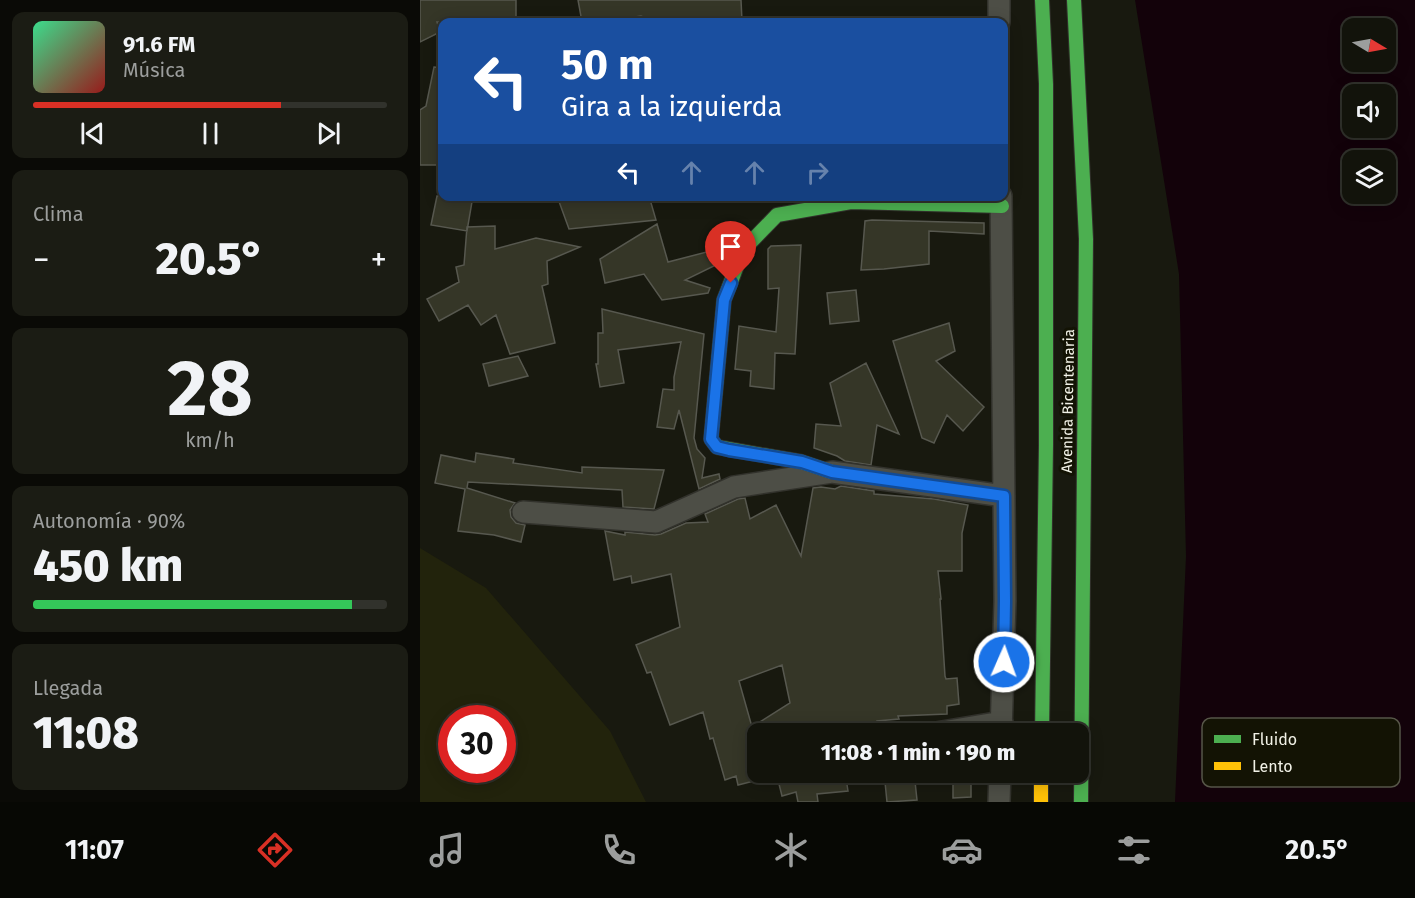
<!DOCTYPE html>
<html lang="es">
<head>
<meta charset="utf-8">
<style>
  :root { --surface:#12130b; --page:#1b1c14; --text:#f1f3f6; --muted:#9c9e9d; --line:#31322c; --accent:#d93025 }
  body { margin:0; font-family:"Fira Sans",sans-serif; background:var(--page); color:var(--text); height:100vh; display:flex; flex-direction:column; font-size:22px; white-space:nowrap }
  * { box-sizing:border-box; margin:0 }
  p { font-size:20px; color:var(--muted) }
  .icon { flex:none; width:33px; height:33px; fill:none; stroke:currentColor; stroke-width:2; stroke-linecap:round; stroke-linejoin:round }
  .map { position:relative; flex:1; overflow:hidden }
  .drawer { display:flex; flex-direction:column; gap:12px; padding:12px; background:#0a0a06; width:420px }
  .drawer>* { flex:none }
  .guide { position:absolute; left:18px; top:18px; width:570px; height:183px; border-radius:12px; box-shadow:0 3px 15px #0003,0 0 0 2px var(--line); background:#1a4fa0; color:#fff; overflow:hidden }
  .needle { width:39px; rotate:100deg }
  .buttons { position:absolute; left:922px; top:18px; display:grid; gap:12px }
  .buttons a { display:grid; place-items:center; width:54px; height:54px; border-radius:12px; background:var(--surface); box-shadow:0 3px 15px #0003,0 0 0 2px var(--line); font-size:30px }
  .speed { position:absolute; left:18px; top:705px; display:flex; gap:12px; font-size:30px; font-weight:700; text-align:center }
  .speed>* { display:grid; place-content:center; width:78px; height:78px; border-radius:50%; background:var(--surface); box-shadow:0 3px 15px #0003,0 0 0 2px var(--line); line-height:1 }
  .speed .limit { border:9px solid #d22; background:#fff; color:#111 }
  .pin { position:absolute; display:grid; place-items:center; width:51px; height:51px; color:#fff; margin:-62px -26px; border-radius:50% 50% 50% 0; rotate:-45deg; box-shadow:0 0 6px #0007 }
  .pin .icon { rotate:45deg }
  .me { position:absolute; width:66px; margin:-33px; rotate:2deg; stroke-linejoin:round; filter:drop-shadow(0 0 4px #0008) }
  .turn { display:flex; align-items:center; gap:21px; height:126px; padding:0 24px; font-size:27px }
  .turn .icon { width:78px; height:78px; stroke-width:2.5 }
  .turn b { display:block; font-size:42px; line-height:51px }
  .lanes { display:flex; align-items:center; height:57px; padding:0 24px; background:#0003; justify-content:center; gap:30px; direction:ltr }
  .lanes .off { opacity:.35 }
  .big { font-size:45px; font-weight:800; line-height:1.1 }
  .drawer .card { flex:1; display:flex; flex-direction:column; justify-content:center; gap:9px; min-width:0; padding:0 21px; border-radius:12px; background:var(--page) }
  .drawer .dial { align-items:center; gap:0 }
  .dial b { font-size:78px; line-height:1 }
  .song { display:flex; align-items:center; gap:18px }
  .cover { width:72px; height:72px; border-radius:9px; background:linear-gradient(135deg,hsl(150 70% 55%),hsl(0 70% 35%)) }
  .played { height:6px; border-radius:3px; background:linear-gradient(90deg,var(--accent) 70%,var(--line) 70%) }
  .keys { display:flex; justify-content:space-around; direction:ltr }
  .heat { display:flex; justify-content:space-between; align-items:center; font-size:33px; direction:ltr }
  .charge { height:9px; border-radius:4px; background:linear-gradient(90deg,#34c759 90%,var(--line) 0) }
  .trip { position:absolute; left:327px; top:723px; width:342px; height:60px; border-radius:12px; background:var(--surface); box-shadow:0 3px 15px #0003,0 0 0 2px var(--line); font-weight:800; line-height:60px; text-align:center }
  .dock { display:flex; height:96px; justify-content:space-around; align-items:center; background:#070804; color:var(--muted) }
  .dock .icon { width:42px; height:42px }
  .dock .on { color:var(--accent) }
  .dock b { font-size:27px; color:var(--text) }
  main { display:flex; flex:1; min-height:0 }
  .map>svg:first-child { display:block }
  .built { fill:#22230c; fill-rule:evenodd }
  .water { fill:#13020a; fill-rule:evenodd }
  .building { fill:#353627; stroke:#57584f; stroke-width:1.5; fill-rule:evenodd }
  .lines { fill:none; stroke-linecap:round; stroke-linejoin:round }
  .street-casing { stroke:#32322c; stroke-width:24 }
  .fast-casing { stroke:#32322c; stroke-width:16 }
  .slow-casing { stroke:#32322c; stroke-width:16 }
  .street { stroke:#4d4e46; stroke-width:21 }
  .fast { stroke:#4caf50; stroke-width:14 }
  .slow { stroke:#ffc107; stroke-width:14 }
  .route-casing { stroke:#114b97; stroke-width:15 }
  .route { stroke:#1a73e8; stroke-width:10 }
  .labels { text-anchor:middle; dominant-baseline:central; stroke-width:6; stroke-linejoin:round; paint-order:stroke }
  .street-label { font-size:15px; fill:#f1f1e6; stroke:#131304 }
  .key { fill:#131304; stroke:#565648; stroke-width:1.5 }
  .key-label { font-size:16px; fill:#f1f1e6 }
</style>
</head>
<body>
<main>
<section class="drawer">
<div class="card">
<div class="song"><i class="cover"></i><div><b>91.6 FM</b><p>Música</p></div></div>
<div class="played"></div>
<div class="keys"><svg class="icon" aria-label="previous" viewBox="0 0 24 24"><path d="M18 5L8 12l10 7zM5 5v14"/></svg><svg class="icon" aria-label="pause" viewBox="0 0 24 24"><path d="M8 5v14M16 5v14"/></svg><svg class="icon" aria-label="next" viewBox="0 0 24 24"><path d="M6 5l10 7-10 7zM19 5v14"/></svg></div>
</div>
<div class="card"><p>Clima</p>
<div class="heat"><a>−</a><b class="big">20.5°</b><a>+</a></div>
</div>
<div class="card dial"><b>28</b><p>km/h</p></div>
<div class="card"><p>Autonomía · 90%</p><b class="big">450 km</b><div class="charge"></div></div>
<div class="card"><p>Llegada</p><b class="big">11:08</b></div>
</section>
<div class="map">
<svg width="995" height="802" viewBox="0 0 995 802">
  <rect width="100%" height="100%" fill="#18190f"/>
  <!-- built -->
  <path class="built" d="M0 548 66 588 190 731 226 802H0ZM32 718H82V770H32Z"/>
  <!-- water -->
  <path class="water" d="M715 0H995V802H755L766 556 759 274ZM933 28H966V62H933ZM933 94H966V128H933ZM933 160H966V194H933Z"/>
  <!-- building -->
  <path class="building" d="M0 0H96V22H17L20 32 0 42Z
    M158 0H321L322 21 303 22V19L271 22H235L221 16 183 22H162Z
    M14 67 22 68V165H0V110L6 106Z
    M17 196H53L47 231 11 225Z
    M137 196H229L236 220 149 229Z
    M452 220 564 223V234L509 231V264L464 269 441 270 445 221Z
    M237 224 248 262 306 247 300 263 265 280 290 288 288 293 242 300 224 274 185 283 180 259Z
    M75 226V249L116 238 160 247 127 261 128 284 122 286 135 343 90 354 76 315 61 325 48 305 19 321 7 299 39 282 36 267 44 265 47 227Z
    M381 245 375 354 355 353 354 389 330 386 331 371 315 369 319 326 356 332 359 288 348 289V249L351 246Z
    M436 290 439 321 410 324 407 293Z
    M182 309 284 334 274 438 277 449 285 458 282 478 299 474 300 479 279 489 259 410 254 429 237 427 243 389 254 390V377L261 342 198 350 204 383 180 387 176 364H178V333H183Z
    M529 323 535 351 516 361 564 407 543 431 527 415 514 443 502 438 473 341Z
    M98 356 108 376 69 386 63 364Z
    M446 363 479 434 457 425 451 465 425 461 417 456 394 448 396 424 421 426 410 383Z
    M56 453 94 459 93 463 162 473V467L244 470 234 509 203 507 202 490 48 482 47 488 95 503 90 510 91 517 96 523 105 525 101 542 74 535 38 531 45 489 15 483 21 455 55 462Z
    M421 486 454 491V494L514 499 548 505 542 533V571H518L521 599H520L525 676 526 679 537 678 539 704 527 706V714L478 716 479 719 457 721 458 727 436 724 437 734H338V780L318 785 316 776 305 780 293 738 290 739 283 712 250 725 231 672 227 673 216 645 260 627 251 574 212 583 211 576 194 580 185 531 205 535V532L235 535 241 534 266 523 288 522 285 514 318 499 325 498 330 519 356 505 381 556 393 488 401 487 415 489ZM362 665 370 703 332 727 319 681Z
    M356 772H425L428 791 397 794 398 802H378L376 792 362 796Z
    M464 772H494L497 800 467 802Z
    M533 772H551V797L533 798Z"/>
  <g class="lines">
    <!-- street casing -->
    <g class="street-casing">
      <path id="street" d="M579 22V0
        M581 196 585 601 581 734
        M103 512 236 522 314 487 412 472 584 496
        M510 734 582 722
        M579 802 580 772"/>
    </g>
    <!-- fast casing -->
    <g class="fast-casing">
      <path id="fast" d="M622 0 626 84V445L622 734
        M654 0 666 239 661 802
        M412 472 382 462 297 447 291 439 304 300 323 250 357 215 431 202 582 206"/>
    </g>
    <!-- slow casing -->
    <g class="slow-casing">
      <path id="slow" d="M621 772V802"/>
    </g>
    <!-- street -->
    <use href="#street" class="street"/>
    <!-- fast -->
    <use href="#fast" class="fast"/>
    <!-- slow -->
    <use href="#slow" class="slow"/>
  </g>
  <g class="lines">
    <!-- route casing -->
    <g class="route-casing">
      <path id="route" d="M311 283 304 300 291 439 297 447 309 450 382 462 412 472 584 496 585 601 584 662"/>
    </g>
    <!-- route -->
    <use href="#route" class="route"/>
  </g>
  <g class="labels">
    <!-- street labels -->
    <g class="street-label">
      <text transform="translate(648 401) rotate(-89)">Avenida Bicentenaria</text>
    </g>
  </g>
  <!-- legend -->
  <rect x="782" y="718" width="198" height="69" rx="9" class="key"/>
  <rect x="794" y="735" width="27" height="8" fill="#4caf50"/>
  <rect x="794" y="762" width="27" height="8" fill="#ffc107"/>
  <g class="key-label">
    <text x="832" y="745">Fluido</text>
    <text x="832" y="772">Lento</text>
  </g>
</svg>
<div class="buttons">
<a><svg class="needle" viewBox="-14 -14 28 28"><path d="M0-13l5 13h-10z" fill="#e53935"/><path d="M0 13l5-13h-10z" fill="#9c9e9d"/></svg></a>
<a><svg class="icon" aria-label="sound" viewBox="0 0 24 24"><path d="M4 9h4l5-4v14l-5-4H4zM17 9q2 3 0 6"/></svg></a>
<a><svg class="icon" aria-label="layers" viewBox="0 0 24 24"><path d="M12 4l9 5-9 5-9-5zM3 14l9 5 9-5"/></svg></a>
</div>
<div class="speed"><div class="limit">30</div></div>
<div class="pin" style="left:311px;top:283px;background:#d93025"><svg class="icon" aria-label="arrive" viewBox="0 0 24 24"><path d="M6 21V4h12l-3 4 3 4H6"/></svg></div>
<svg class="me" style="left:584px;top:662px" viewBox="-20 -20 40 40"><circle r="17" fill="#1a73e8" stroke="#fff" stroke-width="3"/><path d="M0-11L8 9 0 5-8 9z" fill="#fff"/></svg>
<div class="trip">11:08 · 1 min · 190 m</div>
<div class="guide">
<div class="turn"><svg class="icon" aria-label="left" viewBox="0 0 24 24"><path d="M17 20v-9H6M10 6l-5 5 5 5"/></svg><div><b>50 m</b>Gira a la izquierda</div></div>
<div class="lanes"><svg class="icon" aria-label="left" viewBox="0 0 24 24"><path d="M17 20v-9H6M10 6l-5 5 5 5"/></svg><svg class="icon off" aria-label="ahead" viewBox="0 0 24 24"><path d="M12 20V5M6 11l6-6 6 6"/></svg><svg class="icon off" aria-label="ahead" viewBox="0 0 24 24"><path d="M12 20V5M6 11l6-6 6 6"/></svg><svg class="icon off" aria-label="right" viewBox="0 0 24 24"><path d="M7 20v-9h11M14 6l5 5-5 5"/></svg></div>
</div>
</div>
</main>
<nav class="dock">
<b>11:07</b>
<svg class="icon on" aria-label="directions" viewBox="0 0 24 24"><path d="M12 3l9 9-9 9-9-9zM9 14v-3h6M13 9l2 2-2 2"/></svg>
<svg class="icon" aria-label="music" viewBox="0 0 24 24"><path d="M9 18V5l10-2v13"/><circle cx="6" cy="18" r="3"/><circle cx="16" cy="16" r="3"/></svg>
<svg class="icon" aria-label="phone" viewBox="0 0 24 24"><path d="M5 4h4l2 5-3 2q2 4 5 5l2-3 5 2v4C11 20 4 13 5 4z"/></svg>
<svg class="icon" aria-label="climate" viewBox="0 0 24 24"><path d="M12 3v18M4 7l16 10M4 17L20 7"/></svg>
<svg class="icon" aria-label="car" viewBox="0 0 24 24"><path d="M5 17H2v-5l4-1 3-4h7l3 4 3 1v5h-3M9 17h6M6 11h13"/><circle cx="7" cy="17" r="2"/><circle cx="17" cy="17" r="2"/></svg>
<svg class="icon" aria-label="filters" viewBox="0 0 24 24"><path d="M4 7h16M4 17h16"/><circle cx="9" cy="7" r="2"/><circle cx="15" cy="17" r="2"/></svg>
<b>20.5°</b>
</nav>
</body>
</html>
